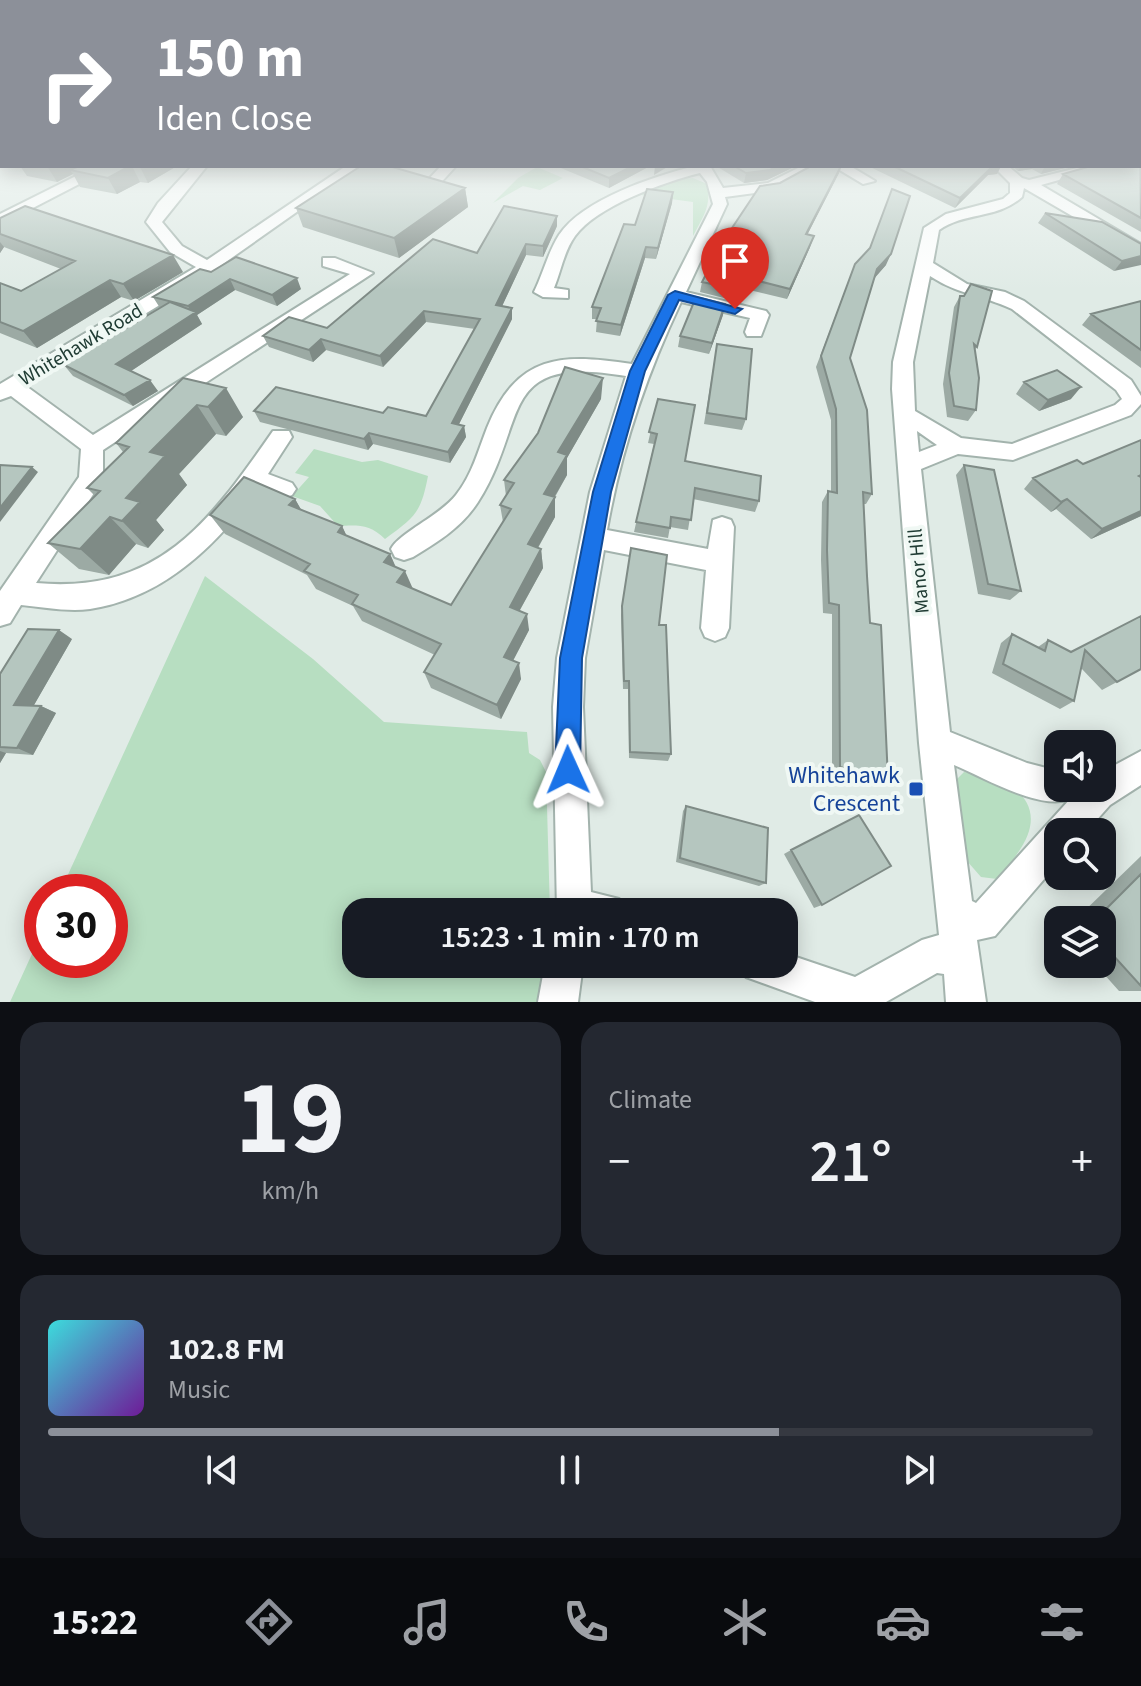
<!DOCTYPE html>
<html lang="en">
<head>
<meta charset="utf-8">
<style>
  :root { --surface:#171b24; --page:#242831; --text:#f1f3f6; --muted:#9ea1a6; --line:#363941; --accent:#8c9099 }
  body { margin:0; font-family:"Source Sans 3",sans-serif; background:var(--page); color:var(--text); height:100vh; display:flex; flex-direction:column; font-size:30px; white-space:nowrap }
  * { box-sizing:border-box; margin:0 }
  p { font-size:26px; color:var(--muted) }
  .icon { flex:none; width:44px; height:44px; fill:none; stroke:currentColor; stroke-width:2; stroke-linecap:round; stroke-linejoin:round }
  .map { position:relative; height:1002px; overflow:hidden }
  .drawer { display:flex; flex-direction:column; gap:20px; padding:20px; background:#0d0f14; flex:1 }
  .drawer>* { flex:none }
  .banner { position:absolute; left:0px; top:0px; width:1142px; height:168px; box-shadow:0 4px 20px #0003; background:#8c9099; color:#fff; overflow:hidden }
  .fabs { position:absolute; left:1044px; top:730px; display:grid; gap:16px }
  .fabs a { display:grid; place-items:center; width:72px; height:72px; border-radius:16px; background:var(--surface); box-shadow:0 4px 20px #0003; font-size:40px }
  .speed { position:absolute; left:24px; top:874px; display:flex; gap:16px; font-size:40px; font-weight:700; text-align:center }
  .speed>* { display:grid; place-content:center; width:104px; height:104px; border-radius:50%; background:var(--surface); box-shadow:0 4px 20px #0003; line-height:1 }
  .speed .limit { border:12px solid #d22; background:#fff; color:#111 }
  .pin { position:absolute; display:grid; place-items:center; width:68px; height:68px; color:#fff; margin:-82px -34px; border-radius:50% 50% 50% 0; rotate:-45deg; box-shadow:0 0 8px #0007 }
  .pin .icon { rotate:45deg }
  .me { position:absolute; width:88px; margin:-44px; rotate:359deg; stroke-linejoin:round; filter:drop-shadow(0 0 6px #0008) }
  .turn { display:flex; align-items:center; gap:28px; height:168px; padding:0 24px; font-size:36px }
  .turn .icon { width:104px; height:104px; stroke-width:2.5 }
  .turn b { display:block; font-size:56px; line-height:68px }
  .big { font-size:60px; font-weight:600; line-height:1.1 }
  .drawer .widget { flex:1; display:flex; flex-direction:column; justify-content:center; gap:12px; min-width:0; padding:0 28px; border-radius:24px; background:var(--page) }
  .drawer .dial { align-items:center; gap:0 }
  .dial b { font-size:104px; line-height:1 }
  .song { display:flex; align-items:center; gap:24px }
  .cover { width:96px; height:96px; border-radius:12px; background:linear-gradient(135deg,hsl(180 70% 55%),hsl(280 70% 35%)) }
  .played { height:8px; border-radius:4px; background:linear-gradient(90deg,var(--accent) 70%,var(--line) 70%) }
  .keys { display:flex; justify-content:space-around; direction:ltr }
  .heat { display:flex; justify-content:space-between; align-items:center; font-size:44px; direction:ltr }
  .drawer .tiles { flex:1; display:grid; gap:20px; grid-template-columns:1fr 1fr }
  .widget:last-child { grid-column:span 2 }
  .trip { position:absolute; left:342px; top:898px; width:456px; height:80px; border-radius:24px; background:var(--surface); box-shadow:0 4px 20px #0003; font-weight:600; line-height:80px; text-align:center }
  .tabs { display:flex; height:128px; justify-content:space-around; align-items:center; background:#090b0e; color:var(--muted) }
  .tabs .icon { width:56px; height:56px }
  .tabs .active { color:var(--accent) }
  .tabs b { font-size:36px; color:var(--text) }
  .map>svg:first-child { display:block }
  .green { fill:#b7dec1 }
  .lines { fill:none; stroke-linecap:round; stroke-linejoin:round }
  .minor-casing { stroke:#a3b3ad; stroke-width:4 }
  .minor { fill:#fff; fill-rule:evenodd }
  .wall { fill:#9caaa4 }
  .shaded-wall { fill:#7f8b86 }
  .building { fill:#b5c6bf; stroke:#7f8b86; stroke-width:2 }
  .route { fill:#1a73e8; stroke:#114b97; stroke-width:2 }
  .transit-dot { fill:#1a4fb4; stroke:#f0f8f4; stroke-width:3 }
  .labels { text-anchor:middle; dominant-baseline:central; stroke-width:8; stroke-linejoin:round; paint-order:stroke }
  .street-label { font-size:20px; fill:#203c34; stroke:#f0f8f4 }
  .near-transit-label { font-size:24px; fill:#164399; stroke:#f0f8f4; text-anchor:end }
</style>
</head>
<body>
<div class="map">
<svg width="1141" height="1002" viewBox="0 0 1141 1002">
  <rect width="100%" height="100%" fill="#e0ebe6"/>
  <!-- green -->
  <path class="green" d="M537 167 563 178 540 190 523 186 493 203 518 178Z
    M693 178 707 184C712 205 703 217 693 236V202L641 195 679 179Z
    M314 449 362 462 378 460 428 476C421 513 415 517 385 539 370 524 358 525 338 526L320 506 292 496 309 477 295 473Z
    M205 576 313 659 384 722 527 732 529 753 540 760 546 772 550 912H356V964H551L545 1002H10L42 932V960H110V892H60Z
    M964 772C1013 777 1053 805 1017 854 1011 863 1006 872 997 879L981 877 967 861 957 779Z"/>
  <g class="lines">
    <!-- minor casing -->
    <g class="minor-casing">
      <path id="minor" d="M0 149H2V155H0Z
        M96 166H114L0 225V214Z
        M192 166H207L162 222 182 246 207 260 346 166H362L196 283 26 386 93 435 350 274 323 266V258H335L373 273 103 450V479L36 583C158 594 209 523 273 431H289L292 437 268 474 292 483 296 489 292 495 284 498 257 489C216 547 162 598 90 609 67 612 43 607 21 605L10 623 0 626V591L79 477 81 449 11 396 0 400V384L196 267 170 252 146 222 158 203Z
        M441 166H456L436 188H426V182Z
        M695 166H710L723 188 768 183 802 166H820L776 190 725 197 727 204 686 292 766 311 769 315 761 336H747L745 332 750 318 681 302C646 376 621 449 607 530L708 549 713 520 722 517 731 520 734 527 729 628 725 637 715 641 705 637 701 628 706 570 604 550 585 658 583 707 591 892 619 899 624 912H557L553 707 557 658 590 492 626 376C495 354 530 420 478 502 462 527 438 542 413 557L404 560 395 557 391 549C399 533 441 515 456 495 472 475 478 451 487 428 517 354 561 353 632 364L713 204 707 182 700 173C664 182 597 206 575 236 564 251 561 271 554 288L568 290V298L543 297 534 292C543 274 548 252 559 235 583 199 655 176 695 166Z
        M833 166H850L875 181 863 184Z
        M993 166H1008L1022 178 1029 180 1085 166H1109L1041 185 1141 244V256L1024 188 1022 197C998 219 965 212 939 230L933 263 967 284 1005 292 1024 301 1131 380 1141 396V404L1131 415 1013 460 958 454 921 469 950 732 1027 763 1058 771V788H1074L1070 799C1040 811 983 777 954 765L972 901 976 903 1080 788H1102V772L1141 751V785L1110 805 1086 832H1058V863L995 936 977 940 986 1002H946L944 974 937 973 886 1002H815L746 977 740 964H784V953L855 977 922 940 939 935 919 743 892 389 893 362 924 228 946 214 1003 199 1010 193V183ZM930 276C959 295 982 295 1012 309L1116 390 1122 399 1115 405 1012 444 961 438 915 411 913 362ZM917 431 937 445 919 452Z
        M545 964H583L578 1002H538Z"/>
    </g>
    <!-- minor -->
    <use href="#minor" class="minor"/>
  </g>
  <!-- wall -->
  <path class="wall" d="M1141 149V232L1057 184 1063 174 1140 166Z
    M20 166H177L148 183 140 182 117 194 80 187 73 174 57 182 27 176Z
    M556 166H650L609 188Z
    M716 166H796L767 180 744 183Z
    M868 166H1001L997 174 988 175 955 208Z
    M1012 166H1073L1041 174 1032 169 1018 171Z
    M839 173 807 235 810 247 787 299 733 286 728 299 700 292 702 282 780 183Z
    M465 188 468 207 399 258 303 227 296 208Z
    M673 192 672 203 656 259 645 258 620 336 596 332 597 319H592V307L635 225Z
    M1045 213 1141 244 1114 271 1038 223Z
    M0 218 183 272 134 301 121 297 37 348 0 333V283L21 291 61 269 4 247 0 253Z
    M557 226 543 257 526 255 502 306 512 319 459 424 464 426 466 437 450 463 373 444 368 450 260 422 254 411 383 413 426 416 475 329 426 322 383 367 326 350 313 362 269 347 263 336 327 328 477 253Z
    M855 264 886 265 875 277 850 358 872 494 866 504H863L870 623 888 780 879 786 832 774V614L823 613 821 560 822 502 828 491 831 492V420L816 367Z
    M211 272 301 289 277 306 235 290 197 315 202 324 131 371 158 391 133 406 73 376 64 365 160 308 153 297Z
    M960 296 977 347 974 350 976 410 968 421 947 417 943 384 954 307Z
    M1141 301V368L1082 325 1091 314Z
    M723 315 709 354 678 347 680 336Z
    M717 344 746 419 742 430 704 424Z
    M183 378 243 417 226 436 216 434 179 474 187 485 156 520 164 530 148 548 136 544 109 575 79 569 48 543 95 496 87 488 123 452 116 443Z
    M1024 382 1071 399 1039 411 1016 394Z
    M601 399 567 458V475L555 497V517L538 548 541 549 543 568 520 610 529 630 513 661 521 679 501 719 431 688 424 672 435 655 362 621 353 606 316 589 307 575 225 534 210 515 295 499 301 510 342 526 346 535 390 554 395 566 412 588 451 605 503 522 500 505 506 496 504 480Z
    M658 399 685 461 759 501 755 512 693 499 688 530 670 527 668 538 634 532 654 444 648 443Z
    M964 465 1021 591 1010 600 978 594 956 475Z
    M1033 478 1141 516 1091 539 1056 509 1051 512 1024 489Z
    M631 548 659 625 671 754 668 761 629 758 628 689H623L621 615Z
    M1141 616V669L1102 690 1081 668 1074 701 1060 709 992 673 1001 643 1012 634 1038 647 1048 640 1071 652Z
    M72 639 34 705 41 706 56 713 33 755 6 753 0 763V674Z
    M686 806 766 883 759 886 676 862 683 811Z
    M791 850 822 905 814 908 784 854Z
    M1141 856V991H1119L1095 964H1102V920H1075Z"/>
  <!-- shaded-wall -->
  <path class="shaded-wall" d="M47 166H89L70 170 73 174 57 182Z
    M130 166H132L140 182 117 194 108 178Z
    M141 166H177L148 183 140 167Z
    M633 166H650L609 188V178Z
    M655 166H669L654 175Z
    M778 166H796L767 180 744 183 746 173Z
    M842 166 839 173 802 245 806 234Z
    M993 166H1001L997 174 988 175 955 208 960 198Z
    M1021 166H1033L1032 169 1018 171Z
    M1045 166H1073L1041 174Z
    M465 188 468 207 399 258 394 238Z
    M673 192 672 203 656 259 658 248Z
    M557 216V226L543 257V246Z
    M814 236 810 247 787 299 790 289Z
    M0 242 4 247 0 253Z
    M526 244V255L497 317 496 305Z
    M646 247 645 258 620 336 621 325Z
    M891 254 886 265 873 280 877 269Z
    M173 255 183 272 134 301 123 284Z
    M1141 256V265L1114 271 1122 261Z
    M297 278 301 289 277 306 272 295Z
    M230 279 235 290 197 315 202 324 125 375 116 364 192 315 188 306Z
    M110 280 121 297 37 348 23 331Z
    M725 304 723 315 709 354 712 343Z
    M512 308V319L454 434 452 423Z
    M424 311 426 322 383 367 380 356Z
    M321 339 326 350 313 362 309 350Z
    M603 378 601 399 567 458V475L545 513 544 494 558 452Z
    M150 380 158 391 133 406 124 395Z
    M1081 387 1071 399 1039 411 1048 400Z
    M226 388 243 417 226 436 208 407Z
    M197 405 216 434 179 474 187 485 156 520 164 530 148 548 122 521 126 498 150 452Z
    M464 426 466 437 450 463 448 452Z
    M369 433 373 444 368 450 364 439Z
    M32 467 38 472 0 522V508Z
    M555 497V517L529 563 528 544Z
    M295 499 306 518 289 505Z
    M1067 499 1056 509 1051 512 1061 502Z
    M1141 511V516L1091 539 1102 529Z
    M110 517 136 544 109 575 80 549Z
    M342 526 351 545 338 532Z
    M541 549 543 568 512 624 510 607Z
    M390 554 398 572 384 562Z
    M405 571 413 589 397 582Z
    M527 614 529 630 507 672 504 657Z
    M59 630 72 639 30 712 14 705Z
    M519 663 521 679 501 719 497 705Z
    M41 706 56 713 33 755 17 748Z
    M0 751 6 753 0 763Z"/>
  <!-- building -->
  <path class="building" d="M1140 149 1141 218 1063 174 1091 166H1140Z
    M79 166H130L108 178 70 170Z
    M361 166H389L465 188 394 238 296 208Z
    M580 166H633L609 178Z
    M734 166H778L770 170 746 173Z
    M811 166H841L806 234 814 236 790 289 735 275 731 288 702 282 724 240 760 186 780 183Z
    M893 166H993L960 198Z
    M647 189 673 192 658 248 646 247 621 325 596 321 601 308 592 307 624 224 635 225Z
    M892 189 910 196 891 254 877 269 850 358 867 410 872 494 863 492 867 576 870 623 881 625 888 780 840 767 839 605 829 603 827 550 828 491 837 493 836 409 821 356 855 264 870 248Z
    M25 206 173 255 123 284 110 280 23 331 0 322V283L21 291 75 261 0 234V218Z
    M504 206 557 216 543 246 526 244 496 305 512 308 452 423 464 426 448 452 369 433 364 439 254 411 276 387 383 413 388 407 426 416 480 319 424 311 380 356 321 339 309 350 263 336 289 317 327 328 433 239 477 253Z
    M1045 213 1102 222 1141 244V256L1122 261Z
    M236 257 297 278 272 295 230 279 188 306 153 297 200 269 211 272Z
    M971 284 992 291 977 347 974 344 979 378 976 410 954 406 949 373 960 296H964Z
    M696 297 725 304 712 343 680 336Z
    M1141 301V350L1091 314Z
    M170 302 196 312 116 364 150 380 124 395 64 365Z
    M717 344 752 349 746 419 707 413Z
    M565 367 603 378 558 452 567 455 544 494 555 497 528 544 541 549 510 607 527 614 504 657 519 663 497 705 424 672 441 644 352 604 358 595 304 571 310 564 210 515 244 477 295 499 289 505 342 526 338 532 390 554 384 562 405 571 397 582 451 605 511 509 500 505 514 483 504 480 538 433Z
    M1057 370 1081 387 1048 400 1024 382Z
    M183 378 226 388 208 407 197 405 150 452 165 456 126 498 140 502 122 521 110 517 80 549 48 543 100 491 87 488 129 447 116 443Z
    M658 399 695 405 685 461 761 476 759 501 695 488 691 520 671 517 670 528 636 522 657 434 649 432Z
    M1141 440V475L1139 476 1141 477V511L1102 529 1067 499 1061 502 1033 478 1077 460 1083 464Z
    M0 465 32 467 0 508Z
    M964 465 994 470 1021 591 988 584Z
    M631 548 667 555 659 625H666L671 754 630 752 629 681H624L622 606Z
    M1141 616V669L1117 682 1085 650 1074 701 1003 664 1012 634 1045 651 1048 640 1071 652Z
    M28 629 59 630 14 705 41 706 17 748 0 747V674Z
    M686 806 768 828 766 883 680 858Z
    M859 815 891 866 822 905 791 850Z
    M1141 874V986L1102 943V920H1095Z"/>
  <!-- sky -->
  <linearGradient id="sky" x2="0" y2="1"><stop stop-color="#80bce0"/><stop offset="0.51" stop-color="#f1f6f4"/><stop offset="1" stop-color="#f1f6f4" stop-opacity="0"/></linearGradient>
  <rect width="1141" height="290" fill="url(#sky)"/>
  <!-- route -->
  <path class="route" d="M675 291 742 309 735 314 679 300 645 371 611 492 582 658 580 770 576 778 568 782 559 778 555 770 560 658 593 492 630 371 668 295Z"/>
  <!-- markers -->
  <rect class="transit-dot" x="908" y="781" width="16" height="16" rx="4"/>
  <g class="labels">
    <!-- street labels -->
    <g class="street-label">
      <text transform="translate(81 345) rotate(-31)">Whitehawk Road</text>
      <text transform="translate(919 571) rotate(-95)">Manor Hill</text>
    </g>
    <!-- near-transit labels -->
    <g class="near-transit-label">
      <text x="900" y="775">Whitehawk<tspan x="900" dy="28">Crescent</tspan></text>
    </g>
  </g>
</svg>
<div class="fabs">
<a><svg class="icon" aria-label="sound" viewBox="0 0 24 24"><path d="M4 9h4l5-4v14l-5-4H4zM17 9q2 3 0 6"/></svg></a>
<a><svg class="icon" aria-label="search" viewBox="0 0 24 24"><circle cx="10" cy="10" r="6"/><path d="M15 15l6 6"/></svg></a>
<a><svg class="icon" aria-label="layers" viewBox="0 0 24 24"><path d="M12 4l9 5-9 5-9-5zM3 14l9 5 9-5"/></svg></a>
</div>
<div class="speed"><div class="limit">30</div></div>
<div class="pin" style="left:735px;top:309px;background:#d93025"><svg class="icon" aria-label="arrive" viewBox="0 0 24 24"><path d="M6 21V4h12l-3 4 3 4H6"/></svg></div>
<svg class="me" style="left:568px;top:770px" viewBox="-20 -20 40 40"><path d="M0-17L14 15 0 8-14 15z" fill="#1a73e8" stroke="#fff" stroke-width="4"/></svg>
<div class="trip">15:23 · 1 min · 170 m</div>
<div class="banner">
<div class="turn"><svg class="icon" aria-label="right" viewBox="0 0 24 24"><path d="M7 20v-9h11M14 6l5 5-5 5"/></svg><div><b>150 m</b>Iden Close</div></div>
</div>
</div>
<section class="drawer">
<div class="tiles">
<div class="widget dial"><b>19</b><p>km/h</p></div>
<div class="widget"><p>Climate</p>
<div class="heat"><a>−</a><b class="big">21°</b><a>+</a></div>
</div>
<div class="widget">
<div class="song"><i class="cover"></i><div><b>102.8 FM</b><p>Music</p></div></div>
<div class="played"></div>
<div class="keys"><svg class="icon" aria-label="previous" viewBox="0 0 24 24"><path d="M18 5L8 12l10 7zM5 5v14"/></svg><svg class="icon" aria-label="pause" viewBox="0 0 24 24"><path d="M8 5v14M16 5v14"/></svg><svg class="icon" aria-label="next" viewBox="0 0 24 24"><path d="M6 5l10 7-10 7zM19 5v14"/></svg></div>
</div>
</div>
</section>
<nav class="tabs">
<b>15:22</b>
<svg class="icon active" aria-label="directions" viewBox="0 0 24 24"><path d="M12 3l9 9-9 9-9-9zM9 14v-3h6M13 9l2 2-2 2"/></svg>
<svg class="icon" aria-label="music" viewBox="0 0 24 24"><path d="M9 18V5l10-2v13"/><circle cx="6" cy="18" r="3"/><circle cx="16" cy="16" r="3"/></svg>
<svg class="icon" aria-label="phone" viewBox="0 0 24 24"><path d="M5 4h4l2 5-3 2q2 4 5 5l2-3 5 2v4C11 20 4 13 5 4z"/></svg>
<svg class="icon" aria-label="climate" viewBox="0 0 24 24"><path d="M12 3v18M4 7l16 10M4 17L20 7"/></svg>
<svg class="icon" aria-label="car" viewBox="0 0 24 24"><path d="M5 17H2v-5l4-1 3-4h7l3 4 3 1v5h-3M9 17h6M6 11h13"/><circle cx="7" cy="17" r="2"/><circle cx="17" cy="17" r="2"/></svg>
<svg class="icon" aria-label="filters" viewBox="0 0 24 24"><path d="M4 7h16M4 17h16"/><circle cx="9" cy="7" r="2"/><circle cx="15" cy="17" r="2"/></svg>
</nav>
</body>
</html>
